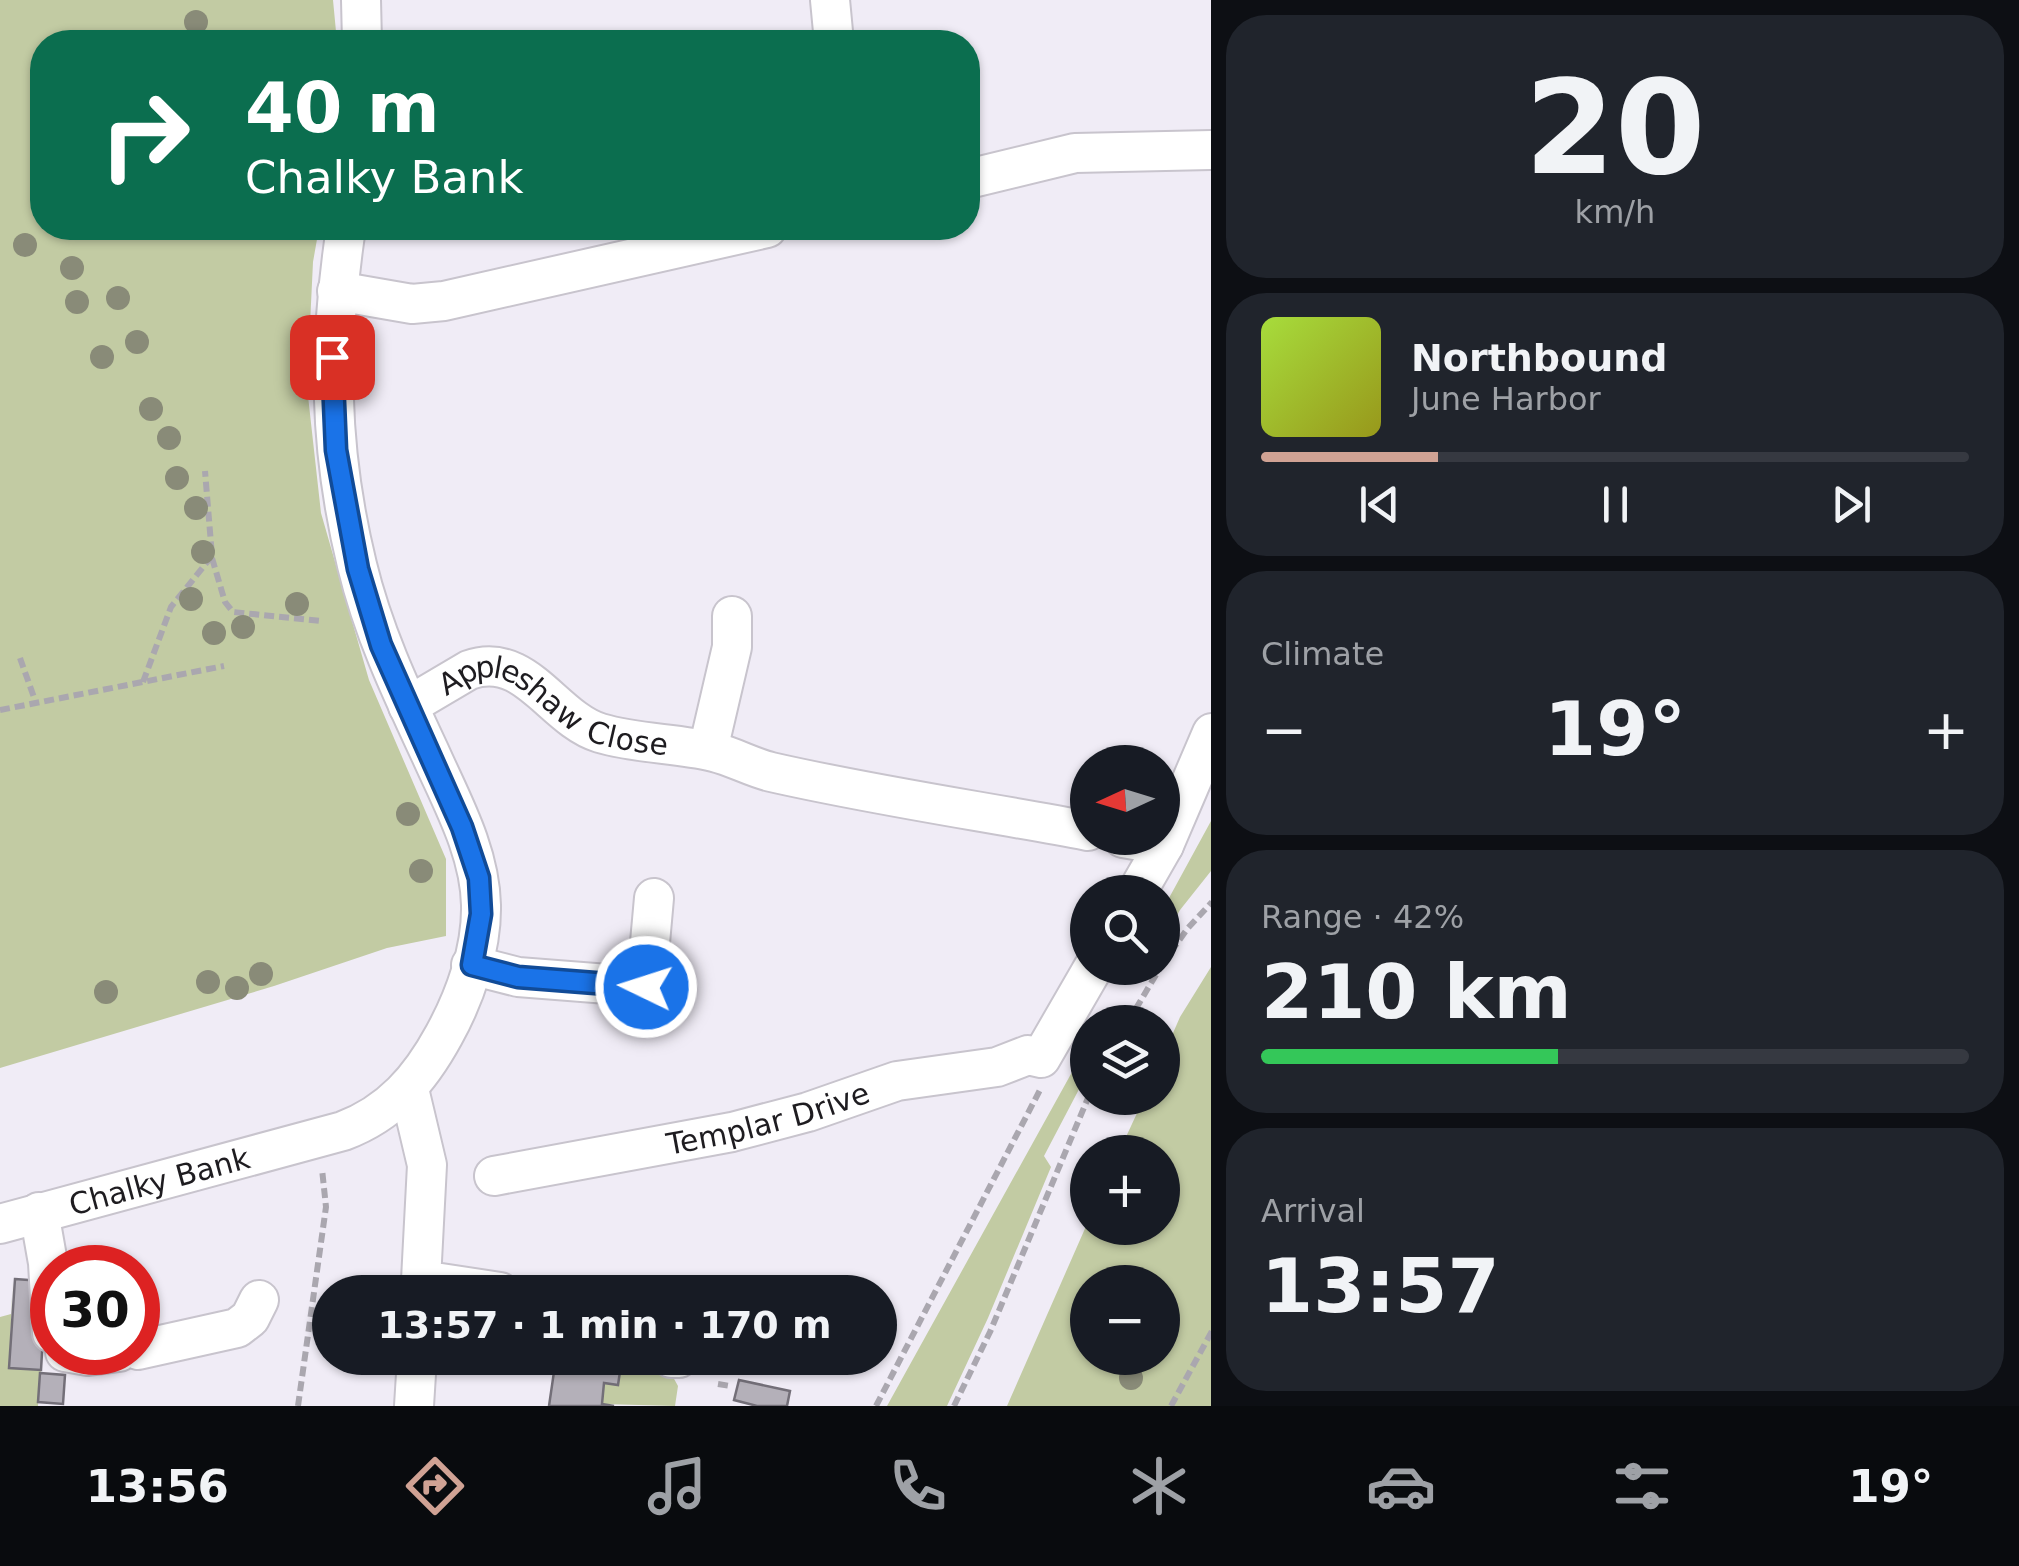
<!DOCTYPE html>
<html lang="en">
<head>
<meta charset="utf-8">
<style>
  :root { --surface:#171b24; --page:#20242c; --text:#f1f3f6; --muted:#9ea1a6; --line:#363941; --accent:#d0a294 }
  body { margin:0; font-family:"DejaVu Sans",sans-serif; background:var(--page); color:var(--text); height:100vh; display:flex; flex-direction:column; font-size:38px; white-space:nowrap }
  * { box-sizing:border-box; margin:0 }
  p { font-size:32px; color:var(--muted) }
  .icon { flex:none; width:55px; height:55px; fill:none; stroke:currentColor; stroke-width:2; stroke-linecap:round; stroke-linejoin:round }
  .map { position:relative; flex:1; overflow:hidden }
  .sheet { display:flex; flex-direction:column; gap:15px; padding:15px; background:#0d0f14; width:808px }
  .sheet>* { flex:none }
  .banner { position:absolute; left:30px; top:30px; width:950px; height:210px; border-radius:40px; box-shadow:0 2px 8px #0004; background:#0b6e4f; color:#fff; overflow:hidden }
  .needle { width:65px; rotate:266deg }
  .buttons { position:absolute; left:1070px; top:745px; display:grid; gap:20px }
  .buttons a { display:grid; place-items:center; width:110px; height:110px; border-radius:50%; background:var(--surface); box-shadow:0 2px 8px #0004; font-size:50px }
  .speed { position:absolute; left:30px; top:1245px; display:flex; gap:20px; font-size:50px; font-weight:700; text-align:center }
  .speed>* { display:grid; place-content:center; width:130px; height:130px; border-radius:50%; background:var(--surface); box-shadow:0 2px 8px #0004; line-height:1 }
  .speed .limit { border:15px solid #d22; background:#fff; color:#111 }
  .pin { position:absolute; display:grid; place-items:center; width:85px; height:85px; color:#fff; margin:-42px; border-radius:20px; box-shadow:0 5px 15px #0006 }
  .me { position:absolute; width:110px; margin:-55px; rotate:274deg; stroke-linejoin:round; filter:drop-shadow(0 0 8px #0008) }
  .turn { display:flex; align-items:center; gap:35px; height:210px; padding:0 50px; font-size:45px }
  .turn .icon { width:130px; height:130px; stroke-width:2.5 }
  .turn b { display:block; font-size:70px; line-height:85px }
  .big { font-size:75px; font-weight:600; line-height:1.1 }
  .sheet .widget { flex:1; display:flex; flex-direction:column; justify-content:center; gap:15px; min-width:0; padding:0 35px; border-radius:40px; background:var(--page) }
  .sheet .dial { align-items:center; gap:0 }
  .dial b { font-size:130px; line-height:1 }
  .song { display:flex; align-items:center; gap:30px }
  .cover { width:120px; height:120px; border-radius:15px; background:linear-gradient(135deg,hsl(80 70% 55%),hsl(60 70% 35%)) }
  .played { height:10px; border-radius:5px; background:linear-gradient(90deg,var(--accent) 25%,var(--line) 25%) }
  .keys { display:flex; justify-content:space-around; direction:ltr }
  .heat { display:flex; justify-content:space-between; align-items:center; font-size:55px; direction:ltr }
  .charge { height:15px; border-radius:8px; background:linear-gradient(90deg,#34c759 42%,var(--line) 0) }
  .trip { position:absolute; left:312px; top:1275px; width:585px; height:100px; border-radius:50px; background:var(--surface); box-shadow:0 2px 8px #0004; font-weight:600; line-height:100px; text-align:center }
  .menu { display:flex; height:160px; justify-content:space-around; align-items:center; background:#090b0e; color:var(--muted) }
  .menu .icon { width:70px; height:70px }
  .menu .selected { color:var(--accent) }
  .menu b { font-size:45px; color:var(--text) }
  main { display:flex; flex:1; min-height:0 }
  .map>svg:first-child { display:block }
  .green { fill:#c2cba3; fill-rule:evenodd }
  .building { fill:#b4b0b9; stroke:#736f78; stroke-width:2.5 }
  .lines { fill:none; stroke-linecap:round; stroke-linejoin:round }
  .minor-casing { stroke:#c8c4cd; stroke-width:42 }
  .path { stroke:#aaa7af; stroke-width:6; stroke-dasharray:10 5; stroke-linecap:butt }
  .minor { stroke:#fff; stroke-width:38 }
  .tree { fill:#898b78 }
  .route-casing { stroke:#114b97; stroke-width:25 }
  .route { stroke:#1a73e8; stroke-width:18 }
  .labels { text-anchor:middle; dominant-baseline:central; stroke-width:9; stroke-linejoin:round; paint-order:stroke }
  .street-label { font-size:30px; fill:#1e1c20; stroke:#fcfbff }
</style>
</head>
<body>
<main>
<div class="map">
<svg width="1212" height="1406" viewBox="0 0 1212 1406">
  <rect width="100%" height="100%" fill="#f0ecf6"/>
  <!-- green -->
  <path class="green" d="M0 0H333L337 42H42V228H319L313 262 307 387 321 513 369 680 446 859V936L387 948 274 986 0 1068Z
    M1211 821V871L1180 910 1163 939V909Z
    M1211 967V1406H1007L1087 1224 1088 1228H1162V1152H1119L1144 1098H1162L1163 1056 1180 1017ZM1162 1282V1358H1088V1282Z
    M1087 1045V1074L1044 1156 1051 1167 988 1318 947 1406H887Z
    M13 1279 9 1367 41 1370 38 1406H0V1317L11 1314Z
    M566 1358H594L668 1368 678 1386 675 1406 602 1404 604 1383 620 1366Z"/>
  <!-- building -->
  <path class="building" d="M15 1279 42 1281 46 1285 41 1370 9 1368Z
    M556 1358 621 1365 618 1385 604 1383 602 1404 614 1406H549Z
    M40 1373 65 1375 63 1404 38 1402Z
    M739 1380 790 1391 787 1406H757L734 1400Z"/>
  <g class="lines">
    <!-- minor casing -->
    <g class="minor-casing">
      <g id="minor">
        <path d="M361 0 362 42"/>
        <path d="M830 0 834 42"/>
        <path d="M968 179 1075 153 1212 150"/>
        <path d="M337 291 412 304 444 301 767 228"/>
        <path id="s1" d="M408 706 469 670C526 650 552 718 600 733 637 744 677 743 714 752 734 757 751 767 771 772 876 796 982 811 1088 831"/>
        <path d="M708 750 732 647V616"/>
        <path d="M1123 838 1164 845"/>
        <path d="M1137 892 1164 845 1212 733"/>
        <path d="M471 965 518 977 646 987 654 898"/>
        <path d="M409 1089 427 1165 421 1280 500 1292"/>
        <path id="s2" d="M494 1176 732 1132 808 1112 897 1081 997 1067 1028 1055 1041 1058 1093 968"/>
        <path d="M39 1212 48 1263 52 1333"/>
        <path id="s3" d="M0 1224 343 1131C391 1113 420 1079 444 1035 465 997 482 949 481 905 480 852 452 802 431 755 402 693 373 632 357 565 328 446 328 348 346 228"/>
        <path d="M138 1350 237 1328 250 1318 259 1300"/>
        <path d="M65 1352 88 1356 119 1352"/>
        <path d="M671 1358H679"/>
        <path d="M414 1406 417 1358"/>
      </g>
    </g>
    <!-- path -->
    <path class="path" d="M212 558 225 602 233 612 322 621
      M20 658 36 703
      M143 682 171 607 212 556 205 471
      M0 710 224 666
      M1162 964 1188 928 1212 902
      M1128 1022 1160 968
      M718 1384 730 1386
      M298 1406 326 1207 322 1169
      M876 1406 1041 1088
      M954 1406 990 1332 1088 1098
      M1171 1406 1212 1331"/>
    <!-- minor -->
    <use href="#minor" class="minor"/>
  </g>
  <!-- trees -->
  <g class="tree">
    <circle cx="196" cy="22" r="12"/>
    <circle cx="25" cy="245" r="12"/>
    <circle cx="72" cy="268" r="12"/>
    <circle cx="118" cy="298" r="12"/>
    <circle cx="77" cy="302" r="12"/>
    <circle cx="137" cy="342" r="12"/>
    <circle cx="102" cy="357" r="12"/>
    <circle cx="151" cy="409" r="12"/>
    <circle cx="169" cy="438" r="12"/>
    <circle cx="177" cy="478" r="12"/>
    <circle cx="196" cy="508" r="12"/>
    <circle cx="203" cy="552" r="12"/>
    <circle cx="191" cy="599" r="12"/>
    <circle cx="297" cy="604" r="12"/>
    <circle cx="243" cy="627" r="12"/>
    <circle cx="214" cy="633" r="12"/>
    <circle cx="408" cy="814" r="12"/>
    <circle cx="421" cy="871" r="12"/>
    <circle cx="261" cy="974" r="12"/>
    <circle cx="208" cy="982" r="12"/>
    <circle cx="237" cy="988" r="12"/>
    <circle cx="106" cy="992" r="12"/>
    <circle cx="1131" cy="1378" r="12"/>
  </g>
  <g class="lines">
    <!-- route casing -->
    <g class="route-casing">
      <path id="route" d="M332 357 336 450 358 569 381 645 462 827 479 878 481 914 472 965 518 977 646 987"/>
    </g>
    <!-- route -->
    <use href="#route" class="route"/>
  </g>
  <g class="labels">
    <!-- street labels -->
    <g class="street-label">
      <text stroke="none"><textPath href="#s1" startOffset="165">Appleshaw Close</textPath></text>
      <text stroke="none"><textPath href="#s2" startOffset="280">Templar Drive</textPath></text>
      <text stroke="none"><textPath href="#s3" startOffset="165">Chalky Bank</textPath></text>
    </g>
  </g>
</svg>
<div class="buttons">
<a><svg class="needle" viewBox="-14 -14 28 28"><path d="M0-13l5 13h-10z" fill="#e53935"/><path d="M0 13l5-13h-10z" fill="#9ea1a6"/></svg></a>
<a><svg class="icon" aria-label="search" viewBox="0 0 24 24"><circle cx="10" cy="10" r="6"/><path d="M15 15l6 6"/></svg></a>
<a><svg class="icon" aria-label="layers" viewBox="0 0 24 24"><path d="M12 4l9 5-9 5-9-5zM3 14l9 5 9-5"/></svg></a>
<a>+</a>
<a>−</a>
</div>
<div class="speed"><div class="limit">30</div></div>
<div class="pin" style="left:332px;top:357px;background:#d93025"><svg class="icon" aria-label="arrive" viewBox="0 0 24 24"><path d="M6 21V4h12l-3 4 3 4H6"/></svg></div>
<svg class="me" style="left:646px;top:987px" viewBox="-20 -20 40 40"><circle r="17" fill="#1a73e8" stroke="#fff" stroke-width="3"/><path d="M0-11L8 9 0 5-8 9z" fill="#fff"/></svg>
<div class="trip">13:57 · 1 min · 170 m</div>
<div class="banner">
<div class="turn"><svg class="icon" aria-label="right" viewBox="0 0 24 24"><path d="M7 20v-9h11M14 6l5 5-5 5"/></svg><div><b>40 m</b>Chalky Bank</div></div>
</div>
</div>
<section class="sheet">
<div class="widget dial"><b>20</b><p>km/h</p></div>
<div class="widget">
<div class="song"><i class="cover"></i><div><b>Northbound</b><p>June Harbor</p></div></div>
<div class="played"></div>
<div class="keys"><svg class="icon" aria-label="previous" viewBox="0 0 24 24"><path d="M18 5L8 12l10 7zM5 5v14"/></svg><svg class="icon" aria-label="pause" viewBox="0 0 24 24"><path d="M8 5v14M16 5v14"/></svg><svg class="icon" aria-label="next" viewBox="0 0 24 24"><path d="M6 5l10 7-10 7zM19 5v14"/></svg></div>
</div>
<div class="widget"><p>Climate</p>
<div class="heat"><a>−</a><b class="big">19°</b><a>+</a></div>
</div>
<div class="widget"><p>Range · 42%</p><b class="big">210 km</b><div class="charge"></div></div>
<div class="widget"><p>Arrival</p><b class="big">13:57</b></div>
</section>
</main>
<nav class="menu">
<b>13:56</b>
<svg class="icon selected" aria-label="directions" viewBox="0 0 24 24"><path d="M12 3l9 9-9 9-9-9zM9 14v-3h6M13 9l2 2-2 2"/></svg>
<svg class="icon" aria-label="music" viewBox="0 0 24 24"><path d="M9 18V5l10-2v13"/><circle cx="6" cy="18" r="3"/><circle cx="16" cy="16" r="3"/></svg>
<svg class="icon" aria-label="phone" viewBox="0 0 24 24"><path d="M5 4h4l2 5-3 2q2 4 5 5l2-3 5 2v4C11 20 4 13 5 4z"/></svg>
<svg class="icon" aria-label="climate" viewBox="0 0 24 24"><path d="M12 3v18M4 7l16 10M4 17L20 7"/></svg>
<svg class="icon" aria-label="car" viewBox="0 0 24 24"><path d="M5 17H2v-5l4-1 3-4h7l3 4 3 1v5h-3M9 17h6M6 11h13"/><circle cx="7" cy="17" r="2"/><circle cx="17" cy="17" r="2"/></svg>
<svg class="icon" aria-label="filters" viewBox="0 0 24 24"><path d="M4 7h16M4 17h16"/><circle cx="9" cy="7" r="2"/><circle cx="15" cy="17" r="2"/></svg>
<b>19°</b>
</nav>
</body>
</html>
